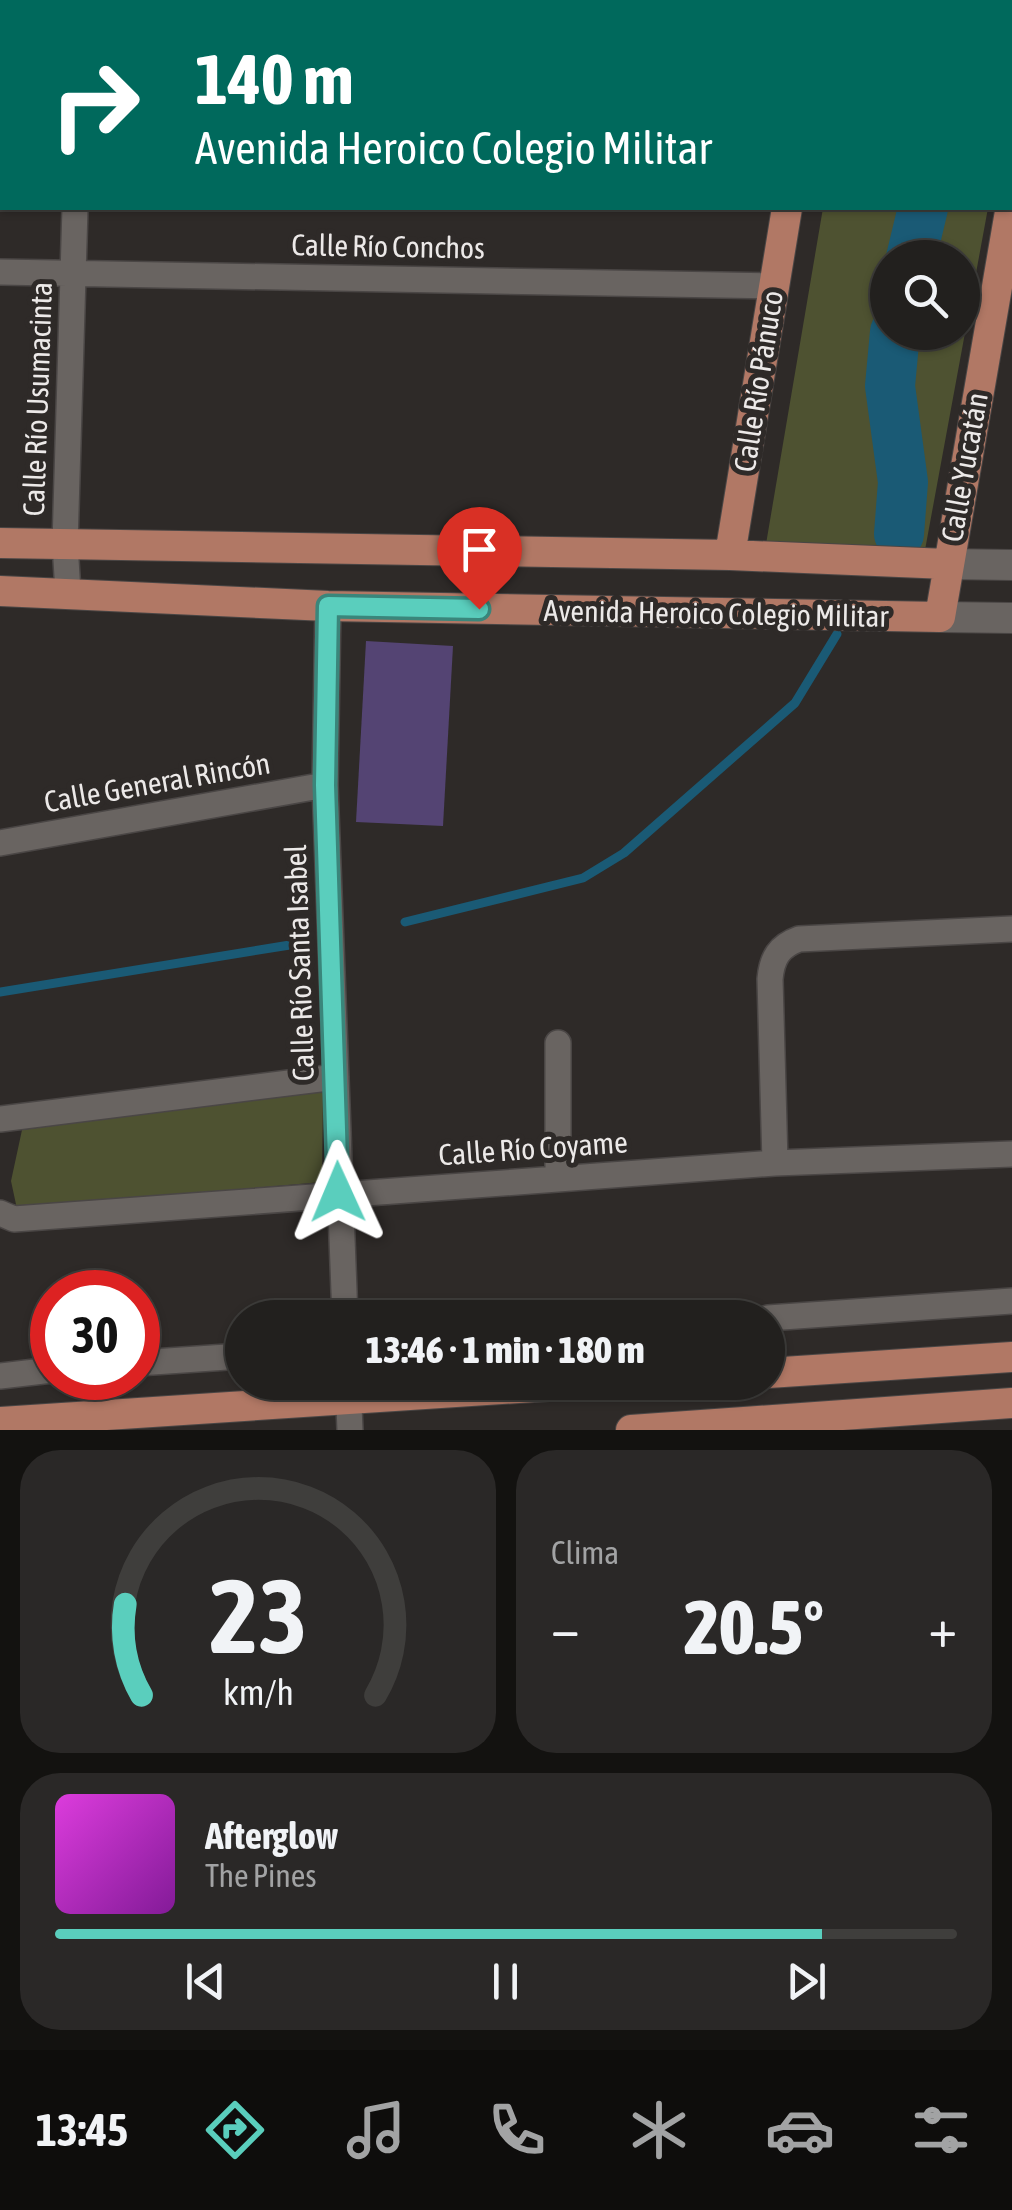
<!DOCTYPE html>
<html lang="es">
<head>
<meta charset="utf-8">
<style>
  :root { --surface:#22201e; --page:#2a2827; --text:#f1f3f6; --muted:#a2a3a4; --line:#3f3e3c; --accent:#5acebd }
  body { margin:0; font-family:"Asap Condensed",sans-serif; background:var(--page); color:var(--text); height:100vh; display:flex; flex-direction:column; font-size:38px; white-space:nowrap }
  * { box-sizing:border-box; margin:0 }
  p { font-size:32px; color:var(--muted) }
  .icon { flex:none; width:55px; height:55px; fill:none; stroke:currentColor; stroke-width:2; stroke-linecap:round; stroke-linejoin:round }
  .map { position:relative; height:1430px; overflow:hidden }
  .side { display:flex; flex-direction:column; gap:20px; padding:20px; background:#131210; flex:1 }
  .side>* { flex:none }
  .hud { position:absolute; left:0px; top:0px; width:1012px; height:210px; box-shadow:0 2px 8px #0004,0 0 0 2px var(--line); background:#00695c; color:#fff; overflow:hidden }
  .fabs { position:absolute; left:870px; top:240px; display:grid; gap:20px }
  .fabs a { display:grid; place-items:center; width:110px; height:110px; border-radius:50%; background:var(--surface); box-shadow:0 2px 8px #0004,0 0 0 2px var(--line); font-size:50px }
  .speed { position:absolute; left:30px; top:1270px; display:flex; gap:20px; font-size:50px; font-weight:700; text-align:center }
  .speed>* { display:grid; place-content:center; width:130px; height:130px; border-radius:50%; background:var(--surface); box-shadow:0 2px 8px #0004,0 0 0 2px var(--line); line-height:1 }
  .speed .limit { border:15px solid #d22; background:#fff; color:#111 }
  .pin { position:absolute; display:grid; place-items:center; width:85px; height:85px; color:#fff; margin:-102px -42px; border-radius:50% 50% 50% 0; rotate:-45deg; box-shadow:0 0 10px #0007 }
  .pin .icon { rotate:45deg }
  .me { position:absolute; width:110px; margin:-55px; rotate:359deg; stroke-linejoin:round; filter:drop-shadow(0 0 8px #0008) }
  .turn { display:flex; align-items:center; gap:35px; height:210px; padding:0 30px; font-size:45px }
  .turn .icon { width:130px; height:130px; stroke-width:2.5 }
  .turn b { display:block; font-size:70px; line-height:85px }
  .big { font-size:75px; font-weight:800; line-height:1.1 }
  .side .widget { flex:1; display:flex; flex-direction:column; justify-content:center; gap:15px; min-width:0; padding:0 35px; border-radius:40px; background:var(--page) }
  .side .dial { align-items:center; gap:0 }
  .dial svg { height:260px; overflow:visible; fill:none; stroke:var(--line); stroke-width:7; stroke-linecap:round; text-anchor:middle }
  .dial text { fill:var(--text); stroke:none }
  .song { display:flex; align-items:center; gap:30px }
  .cover { width:120px; height:120px; border-radius:15px; background:linear-gradient(135deg,hsl(300 70% 55%),hsl(290 70% 35%)) }
  .played { height:10px; border-radius:5px; background:linear-gradient(90deg,var(--accent) 85%,var(--line) 85%) }
  .keys { display:flex; justify-content:space-around; direction:ltr }
  .heat { display:flex; justify-content:space-between; align-items:center; font-size:55px; direction:ltr }
  .side .tiles { flex:1; display:grid; gap:20px; grid-template-columns:1fr 1fr }
  .widget:last-child { grid-column:span 2 }
  .trip { position:absolute; left:225px; top:1300px; width:560px; height:100px; border-radius:50px; background:var(--surface); box-shadow:0 2px 8px #0004,0 0 0 2px var(--line); font-weight:800; line-height:100px; text-align:center }
  .menu { display:flex; height:160px; justify-content:space-around; align-items:center; background:#0e0d0c; color:var(--muted) }
  .menu .icon { width:70px; height:70px }
  .menu .active { color:var(--accent) }
  .menu b { font-size:45px; color:var(--text) }
  .map>svg:first-child { display:block }
  .green { fill:#4e5231; fill-rule:evenodd }
  .lines { fill:none; stroke-linecap:round; stroke-linejoin:round }
  .stream { stroke:#1a5a75; stroke-width:9 }
  .river { stroke:#1a5a75; stroke-width:50 }
  .building { fill:#544473 }
  .minor-casing { stroke:#4a4645; stroke-width:28 }
  .secondary-casing { stroke:#4a4645; stroke-width:32 }
  .primary-casing { stroke:#4a4645; stroke-width:32 }
  .minor { stroke:#696461; stroke-width:25 }
  .secondary { stroke:#696461; stroke-width:30 }
  .primary { stroke:#b17865; stroke-width:30 }
  .route-casing { stroke:#3a867b; stroke-width:25 }
  .route { stroke:#5acebd; stroke-width:18 }
  .labels { text-anchor:middle; dominant-baseline:central; stroke-width:10; stroke-linejoin:round; paint-order:stroke }
  .street-label { font-size:30px; fill:#ece9e8; stroke:#2e2a28 }
</style>
</head>
<body>
<div class="map">
<svg width="1012" height="1430" viewBox="0 0 1012 1430">
  <rect width="100%" height="100%" fill="#2e2a28"/>
  <!-- green -->
  <path class="green" d="M823 208H988L925 550 766 544ZM888 258H962V332H888Z
    M323 1089 322 1182 17 1209 11 1181 22 1130Z"/>
  <g class="lines">
    <!-- stream -->
    <path class="stream" d="M405 922 583 878 624 853 795 703 837 634
      M0 992 296 944"/>
    <!-- river -->
    <path class="river" d="M958 2 959 0
      M911 258 923 208
      M895 332 890 386 903 482 899 534"/>
  </g>
  <!-- building -->
  <path class="building" d="M366 641 453 646 443 826 356 822Z"/>
  <g class="lines">
    <!-- minor casing -->
    <g class="minor-casing">
      <path id="minor" d="M80 2V0
        M0 3H2
        M0 272 774 286
        M68 592 65 544 75 208
        M328 606 325 785 345 1318
        M0 843 325 785
        M0 1119 336 1077
        M775 1163 770 979C772 958 779 946 799 939L1012 929
        M558 1179V1043
        M0 1213 14 1219 775 1163 1012 1154
        M768 1318 1012 1301
        M138 1363 242 1356
        M0 1376 52 1370
        M348 1382 350 1430"/>
    </g>
    <!-- secondary casing -->
    <g class="secondary-casing">
      <path id="secondary" d="M947 564 1012 565
        M940 617 1012 618"/>
    </g>
    <!-- primary casing -->
    <g class="primary-casing">
      <path id="primary" d="M822 2V0
        M0 543 730 555 947 564
        M730 555 787 208
        M0 591 328 606 940 617 1012 200
        M768 1373 1012 1357
        M0 1422 609 1382
        M631 1430 1012 1403"/>
    </g>
    <!-- minor -->
    <use href="#minor" class="minor"/>
    <!-- secondary -->
    <use href="#secondary" class="secondary"/>
    <!-- primary -->
    <use href="#primary" class="primary"/>
  </g>
  <g class="lines">
    <!-- route casing -->
    <g class="route-casing">
      <path id="route" d="M338 1192 325 785 328 606 479 609"/>
    </g>
    <!-- route -->
    <use href="#route" class="route"/>
  </g>
  <g class="labels">
    <!-- street labels -->
    <g class="street-label">
      <text transform="translate(388 246) rotate(1)">Calle Río Conchos</text>
      <text transform="translate(758 381) rotate(-81)">Calle Río Pánuco</text>
      <text transform="translate(37 399) rotate(-88)">Calle Río Usumacinta</text>
      <text transform="translate(964 467) rotate(-80)">Calle Yucatán</text>
      <text transform="translate(716 613) rotate(1)">Avenida Heroico Colegio Militar</text>
      <text transform="translate(157 782) rotate(-10)">Calle General Rincón</text>
      <text transform="translate(299 963) rotate(-92)">Calle Río Santa Isabel</text>
      <text transform="translate(533 1148) rotate(-4)">Calle Río Coyame</text>
    </g>
  </g>
</svg>
<div class="fabs">
<a><svg class="icon" aria-label="search" viewBox="0 0 24 24"><circle cx="10" cy="10" r="6"/><path d="M15 15l6 6"/></svg></a>
</div>
<div class="speed"><div class="limit">30</div></div>
<div class="pin" style="left:479px;top:609px;background:#d93025"><svg class="icon" aria-label="arrive" viewBox="0 0 24 24"><path d="M6 21V4h12l-3 4 3 4H6"/></svg></div>
<svg class="me" style="left:338px;top:1192px" viewBox="-20 -20 40 40"><path d="M0-17L14 15 0 8-14 15z" fill="#5acebd" stroke="#fff" stroke-width="4"/></svg>
<div class="trip">13:46 · 1 min · 180 m</div>
<div class="hud">
<div class="turn"><svg class="icon" aria-label="right" viewBox="0 0 24 24"><path d="M7 20v-9h11M14 6l5 5-5 5"/></svg><div><b>140 m</b>Avenida Heroico Colegio Militar</div></div>
</div>
</div>
<section class="side">
<div class="tiles">
<div class="widget dial"><svg viewBox="0 0 100 80">
<path d="M14 69A42 42 0 1 1 86 69"/>
<path d="M14 69A42 42 0 0 1 9 41" stroke="#5acebd"/>
<text x="50" y="56" font-size="32" font-weight="700">23</text>
<text x="50" y="72" font-size="11">km/h</text>
</svg></div>
<div class="widget"><p>Clima</p>
<div class="heat"><a>−</a><b class="big">20.5°</b><a>+</a></div>
</div>
<div class="widget">
<div class="song"><i class="cover"></i><div><b>Afterglow</b><p>The Pines</p></div></div>
<div class="played"></div>
<div class="keys"><svg class="icon" aria-label="previous" viewBox="0 0 24 24"><path d="M18 5L8 12l10 7zM5 5v14"/></svg><svg class="icon" aria-label="pause" viewBox="0 0 24 24"><path d="M8 5v14M16 5v14"/></svg><svg class="icon" aria-label="next" viewBox="0 0 24 24"><path d="M6 5l10 7-10 7zM19 5v14"/></svg></div>
</div>
</div>
</section>
<nav class="menu">
<b>13:45</b>
<svg class="icon active" aria-label="directions" viewBox="0 0 24 24"><path d="M12 3l9 9-9 9-9-9zM9 14v-3h6M13 9l2 2-2 2"/></svg>
<svg class="icon" aria-label="music" viewBox="0 0 24 24"><path d="M9 18V5l10-2v13"/><circle cx="6" cy="18" r="3"/><circle cx="16" cy="16" r="3"/></svg>
<svg class="icon" aria-label="phone" viewBox="0 0 24 24"><path d="M5 4h4l2 5-3 2q2 4 5 5l2-3 5 2v4C11 20 4 13 5 4z"/></svg>
<svg class="icon" aria-label="climate" viewBox="0 0 24 24"><path d="M12 3v18M4 7l16 10M4 17L20 7"/></svg>
<svg class="icon" aria-label="car" viewBox="0 0 24 24"><path d="M5 17H2v-5l4-1 3-4h7l3 4 3 1v5h-3M9 17h6M6 11h13"/><circle cx="7" cy="17" r="2"/><circle cx="17" cy="17" r="2"/></svg>
<svg class="icon" aria-label="filters" viewBox="0 0 24 24"><path d="M4 7h16M4 17h16"/><circle cx="9" cy="7" r="2"/><circle cx="15" cy="17" r="2"/></svg>
</nav>
</body>
</html>
